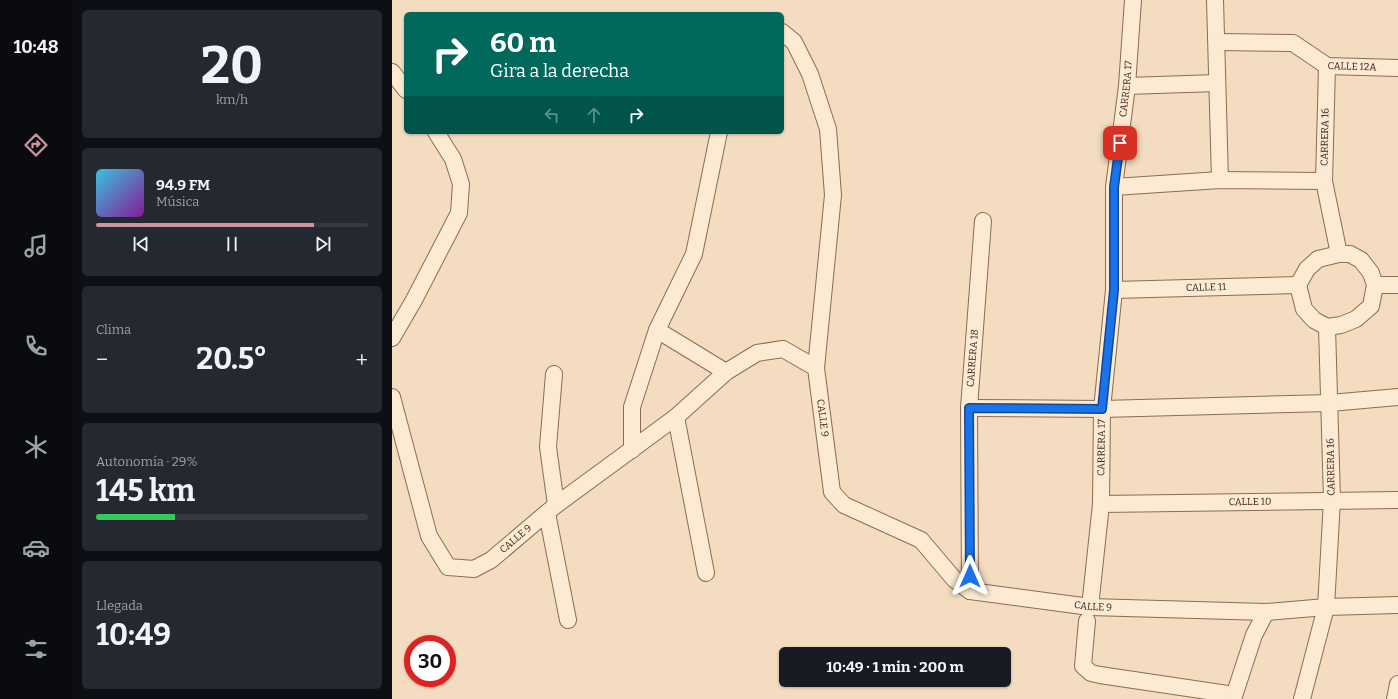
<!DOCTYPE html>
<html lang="es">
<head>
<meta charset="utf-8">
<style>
  :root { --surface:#171b24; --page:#242831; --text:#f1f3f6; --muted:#9ea1a6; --line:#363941; --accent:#ce939d }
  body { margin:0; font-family:Bitter,serif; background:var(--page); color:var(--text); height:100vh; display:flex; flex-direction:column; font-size:15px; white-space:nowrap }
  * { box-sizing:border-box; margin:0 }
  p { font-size:13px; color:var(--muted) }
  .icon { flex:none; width:22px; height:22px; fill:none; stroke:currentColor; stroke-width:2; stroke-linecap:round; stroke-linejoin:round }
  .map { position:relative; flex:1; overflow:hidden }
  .details { display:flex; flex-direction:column; gap:10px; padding:10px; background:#0d0f14; width:320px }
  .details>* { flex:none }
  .guide { position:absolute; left:12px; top:12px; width:380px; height:122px; border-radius:6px; box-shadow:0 1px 3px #0004; background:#00695c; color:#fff; overflow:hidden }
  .speed { position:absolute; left:12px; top:635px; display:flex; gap:8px; font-size:20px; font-weight:700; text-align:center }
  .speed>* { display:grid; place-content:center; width:52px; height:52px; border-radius:50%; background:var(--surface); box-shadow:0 1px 3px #0004; line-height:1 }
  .speed .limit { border:6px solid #d22; background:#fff; color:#111 }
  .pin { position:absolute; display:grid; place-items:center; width:34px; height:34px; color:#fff; margin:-17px; border-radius:8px; box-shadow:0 2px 6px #0006 }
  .me { position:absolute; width:44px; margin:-22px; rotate:0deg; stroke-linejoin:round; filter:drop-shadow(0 0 3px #0008) }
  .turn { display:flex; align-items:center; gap:14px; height:84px; padding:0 20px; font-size:18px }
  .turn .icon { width:52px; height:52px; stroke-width:2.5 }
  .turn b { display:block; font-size:28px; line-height:34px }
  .lanes { display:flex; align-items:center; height:38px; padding:0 20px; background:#0003; justify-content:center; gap:20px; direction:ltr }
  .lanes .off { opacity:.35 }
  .big { font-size:30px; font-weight:700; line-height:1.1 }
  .details .card { flex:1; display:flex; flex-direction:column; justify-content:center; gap:6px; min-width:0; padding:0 14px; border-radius:6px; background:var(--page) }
  .details .dial { align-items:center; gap:0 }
  .dial b { font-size:52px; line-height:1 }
  .song { display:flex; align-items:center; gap:12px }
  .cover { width:48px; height:48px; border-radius:6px; background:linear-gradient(135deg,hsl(190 70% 55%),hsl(290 70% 35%)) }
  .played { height:4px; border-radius:2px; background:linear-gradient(90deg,var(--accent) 80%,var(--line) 80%) }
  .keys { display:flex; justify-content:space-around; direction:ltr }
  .heat { display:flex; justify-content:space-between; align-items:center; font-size:22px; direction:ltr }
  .charge { height:6px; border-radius:3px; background:linear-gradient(90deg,#34c759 29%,var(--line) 0) }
  .trip { position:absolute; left:387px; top:647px; width:232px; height:40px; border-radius:6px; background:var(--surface); box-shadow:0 1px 3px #0004; font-weight:700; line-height:40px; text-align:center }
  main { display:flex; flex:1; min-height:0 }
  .dock { display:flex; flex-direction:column; width:72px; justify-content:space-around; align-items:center; background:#090b0e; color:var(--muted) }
  .dock .icon { width:28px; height:28px }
  .dock .selected { color:var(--accent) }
  .dock b { font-size:18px; color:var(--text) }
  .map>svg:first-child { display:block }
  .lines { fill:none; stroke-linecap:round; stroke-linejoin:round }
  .street-casing { stroke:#8d6b55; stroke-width:18 }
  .street { stroke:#fcead3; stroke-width:16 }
  .route-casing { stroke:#114b97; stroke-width:10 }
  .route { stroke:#1a73e8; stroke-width:7 }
  .labels { text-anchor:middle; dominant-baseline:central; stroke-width:3.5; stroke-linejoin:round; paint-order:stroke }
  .street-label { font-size:10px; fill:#3b261b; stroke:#f9e7cf }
</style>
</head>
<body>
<main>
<nav class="dock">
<b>10:48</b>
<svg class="icon selected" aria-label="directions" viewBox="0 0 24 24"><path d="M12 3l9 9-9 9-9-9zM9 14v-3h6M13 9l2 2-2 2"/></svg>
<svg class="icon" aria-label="music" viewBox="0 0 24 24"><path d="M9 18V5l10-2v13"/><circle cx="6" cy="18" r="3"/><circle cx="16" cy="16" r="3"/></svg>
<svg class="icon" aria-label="phone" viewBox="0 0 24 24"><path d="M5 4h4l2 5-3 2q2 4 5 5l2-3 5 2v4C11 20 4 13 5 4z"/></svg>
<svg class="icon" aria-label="climate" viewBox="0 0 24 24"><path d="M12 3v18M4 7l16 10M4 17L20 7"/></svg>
<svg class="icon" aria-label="car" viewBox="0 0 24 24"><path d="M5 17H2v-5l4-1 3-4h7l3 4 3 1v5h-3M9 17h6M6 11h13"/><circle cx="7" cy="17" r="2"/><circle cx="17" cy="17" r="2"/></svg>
<svg class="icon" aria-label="filters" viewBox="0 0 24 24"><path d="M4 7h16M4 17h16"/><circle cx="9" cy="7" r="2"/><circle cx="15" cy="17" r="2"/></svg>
</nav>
<section class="details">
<div class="card dial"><b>20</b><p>km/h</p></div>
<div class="card">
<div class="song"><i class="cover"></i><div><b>94.9 FM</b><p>Música</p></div></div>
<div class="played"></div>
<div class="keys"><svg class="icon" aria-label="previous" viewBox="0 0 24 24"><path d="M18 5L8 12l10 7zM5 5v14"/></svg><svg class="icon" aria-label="pause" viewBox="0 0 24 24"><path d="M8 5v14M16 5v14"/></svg><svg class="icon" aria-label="next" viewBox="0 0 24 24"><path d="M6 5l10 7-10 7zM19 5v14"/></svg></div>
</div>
<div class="card"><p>Clima</p>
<div class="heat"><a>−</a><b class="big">20.5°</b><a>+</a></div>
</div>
<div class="card"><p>Autonomía · 29%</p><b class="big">145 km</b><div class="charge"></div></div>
<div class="card"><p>Llegada</p><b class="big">10:49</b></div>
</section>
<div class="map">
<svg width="1006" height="699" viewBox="0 0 1006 699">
  <rect width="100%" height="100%" fill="#f3dcbf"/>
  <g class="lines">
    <!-- street casing -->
    <g class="street-casing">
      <g id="street">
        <path d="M823 0 828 180"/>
        <path d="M390 32 402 42 418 74 436 129 441 195 424 368"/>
        <path id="s1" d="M825 42 901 43 935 66 1006 68"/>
        <path d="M935 66 932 181 947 254"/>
        <path d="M0 72 14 90"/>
        <path d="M735 86 825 83"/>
        <path d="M722 187 828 180 932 181"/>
        <path d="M947 254H958L969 260 979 273 983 285 979 306 964 319 949 325 935 327 922 320 912 309 906 285 915 269 926 259Z"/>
        <path d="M983 285H1006"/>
        <path id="s2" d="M722 290 906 285"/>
        <path d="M265 330 334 372"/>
        <path d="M0 338 22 300 67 213 69 184 61 159 44 132"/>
        <path d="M162 374 156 447 164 505"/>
        <path id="s3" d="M0 397 37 536 56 567 82 569 99 560 164 505 284 417 334 372 365 353 391 349 424 368 440 492 452 505 529 540 562 579 578 591 698 607 874 612 934 607 1006 605"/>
        <path d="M577 408 710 409 938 403 1006 397"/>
        <path d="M284 417 314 573"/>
        <path d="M240 450V407L265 330 302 254 327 132"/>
        <path id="s4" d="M709 504 1006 500"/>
        <path d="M155 513 176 620"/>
        <path id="s5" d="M578 591 577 408 591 221"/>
        <path id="s6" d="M698 607 709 504 710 409 722 290V187L735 86 741 0"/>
        <path d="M695 621 691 666 699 673 708 675 842 695"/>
        <path d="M841 699 862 635 874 612"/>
        <path d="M910 699 934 607 940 500 935 327"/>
        <path d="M1003 699 1006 684"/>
      </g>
    </g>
    <!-- street -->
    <use href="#street" class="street"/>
  </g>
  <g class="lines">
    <!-- route casing -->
    <g class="route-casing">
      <path id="route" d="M578 576 577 408 710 409 722 290V187L728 143"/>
    </g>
    <!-- route -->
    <use href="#route" class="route"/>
  </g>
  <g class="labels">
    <!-- street labels -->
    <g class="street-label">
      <text stroke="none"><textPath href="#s1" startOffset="142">CALLE 12A</textPath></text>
      <text stroke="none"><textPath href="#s6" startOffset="520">CARRERA 17</textPath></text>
      <text transform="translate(933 137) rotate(-89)">CARRERA 16</text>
      <text stroke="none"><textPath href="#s2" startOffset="92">CALLE 11</textPath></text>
      <text stroke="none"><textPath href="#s5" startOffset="233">CARRERA 18</textPath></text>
      <text stroke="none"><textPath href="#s3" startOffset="678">CALLE 9</textPath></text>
      <text stroke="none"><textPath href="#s6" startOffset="160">CARRERA 17</textPath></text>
      <text transform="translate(939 467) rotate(-91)">CARRERA 16</text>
      <text stroke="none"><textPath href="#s4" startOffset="149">CALLE 10</textPath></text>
      <text stroke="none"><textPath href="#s3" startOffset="258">CALLE 9</textPath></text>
      <text stroke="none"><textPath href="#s3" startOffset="1050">CALLE 9</textPath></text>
    </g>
  </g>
</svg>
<div class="speed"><div class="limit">30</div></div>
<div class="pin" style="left:728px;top:143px;background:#d93025"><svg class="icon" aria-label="arrive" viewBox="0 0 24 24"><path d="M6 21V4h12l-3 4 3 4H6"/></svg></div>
<svg class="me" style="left:578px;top:576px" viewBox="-20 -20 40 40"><path d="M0-17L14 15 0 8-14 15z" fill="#1a73e8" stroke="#fff" stroke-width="4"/></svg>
<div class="trip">10:49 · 1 min · 200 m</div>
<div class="guide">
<div class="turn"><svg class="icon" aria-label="right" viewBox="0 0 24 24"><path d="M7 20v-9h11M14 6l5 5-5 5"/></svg><div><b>60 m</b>Gira a la derecha</div></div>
<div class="lanes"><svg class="icon off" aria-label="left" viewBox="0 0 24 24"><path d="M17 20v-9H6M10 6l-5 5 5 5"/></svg><svg class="icon off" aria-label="ahead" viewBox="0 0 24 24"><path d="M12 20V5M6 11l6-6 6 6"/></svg><svg class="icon" aria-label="right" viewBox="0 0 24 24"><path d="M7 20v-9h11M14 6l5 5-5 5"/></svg></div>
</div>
</div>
</main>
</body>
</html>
